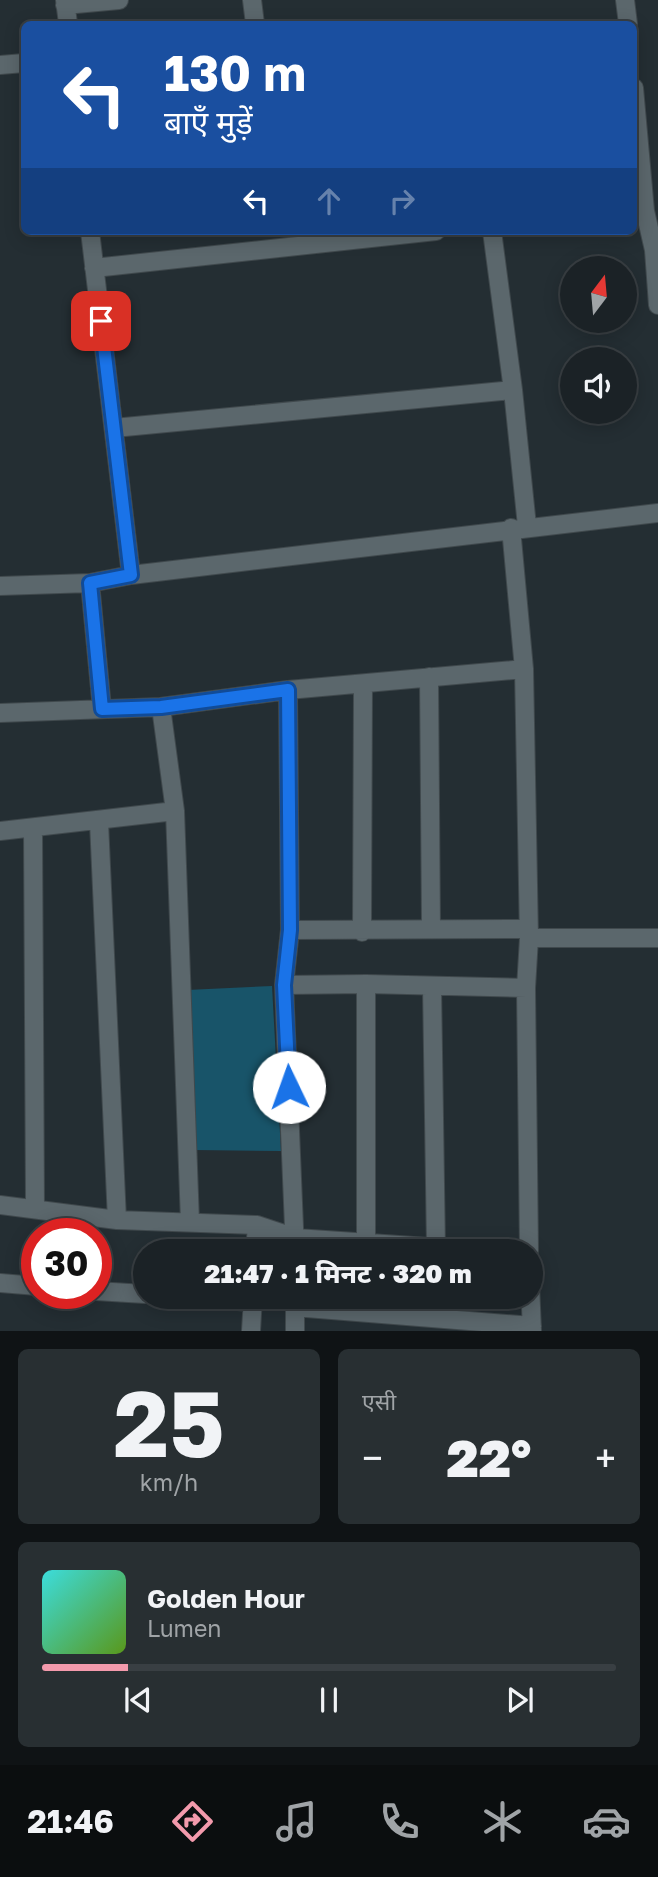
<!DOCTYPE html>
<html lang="hi">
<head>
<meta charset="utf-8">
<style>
  :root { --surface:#1b2226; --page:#282f32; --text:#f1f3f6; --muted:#a0a4a7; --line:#393f43; --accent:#f39aac }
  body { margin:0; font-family:"Golos Text","Noto Sans Devanagari",sans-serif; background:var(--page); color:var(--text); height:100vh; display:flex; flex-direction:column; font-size:26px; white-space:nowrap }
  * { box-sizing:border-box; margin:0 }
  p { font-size:23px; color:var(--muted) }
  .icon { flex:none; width:38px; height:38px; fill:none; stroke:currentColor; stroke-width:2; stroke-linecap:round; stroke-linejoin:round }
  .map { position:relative; height:1331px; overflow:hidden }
  .sheet { display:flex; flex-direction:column; gap:18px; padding:18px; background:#0f1315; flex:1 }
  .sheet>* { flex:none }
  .banner { position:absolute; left:21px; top:21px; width:616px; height:214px; border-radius:10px; box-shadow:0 4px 18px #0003,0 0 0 2px var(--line); background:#1a4fa0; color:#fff; overflow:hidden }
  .needle { width:46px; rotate:16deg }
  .tools { position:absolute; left:560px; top:256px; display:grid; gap:14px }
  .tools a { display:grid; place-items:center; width:77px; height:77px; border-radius:50%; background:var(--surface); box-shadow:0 4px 18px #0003,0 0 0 2px var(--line); font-size:35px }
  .speed { position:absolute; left:21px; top:1218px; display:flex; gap:14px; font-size:35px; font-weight:700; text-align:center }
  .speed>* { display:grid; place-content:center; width:91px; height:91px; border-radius:50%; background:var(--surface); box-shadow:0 4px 18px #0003,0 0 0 2px var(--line); line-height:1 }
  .speed .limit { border:10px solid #d22; background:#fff; color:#111 }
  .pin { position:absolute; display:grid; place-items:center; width:60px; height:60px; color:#fff; margin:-30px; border-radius:14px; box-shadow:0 4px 10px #0006 }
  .me { position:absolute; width:77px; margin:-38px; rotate:357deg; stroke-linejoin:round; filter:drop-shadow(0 0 5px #0008) }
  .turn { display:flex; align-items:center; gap:24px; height:147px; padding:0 28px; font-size:32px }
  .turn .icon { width:91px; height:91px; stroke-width:2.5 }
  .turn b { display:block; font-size:49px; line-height:60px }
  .lanes { display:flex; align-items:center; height:66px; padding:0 28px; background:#0003; justify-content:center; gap:35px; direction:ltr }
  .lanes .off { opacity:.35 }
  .big { font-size:52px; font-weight:800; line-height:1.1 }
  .sheet .widget { flex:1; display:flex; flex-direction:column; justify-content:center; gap:10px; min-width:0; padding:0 24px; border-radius:10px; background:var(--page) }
  .sheet .dial { align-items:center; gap:0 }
  .dial b { font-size:91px; line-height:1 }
  .song { display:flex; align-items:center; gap:21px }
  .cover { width:84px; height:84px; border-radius:10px; background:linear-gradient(135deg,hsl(180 70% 55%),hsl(90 70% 35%)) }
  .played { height:7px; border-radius:4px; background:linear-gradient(90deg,var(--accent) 15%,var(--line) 15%) }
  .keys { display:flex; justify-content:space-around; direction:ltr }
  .heat { display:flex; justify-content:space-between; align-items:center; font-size:38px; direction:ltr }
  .sheet .tiles { flex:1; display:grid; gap:18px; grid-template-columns:1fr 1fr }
  .widget:last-child { grid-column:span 2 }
  .trip { position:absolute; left:133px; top:1239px; width:410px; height:70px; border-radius:35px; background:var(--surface); box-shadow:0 4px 18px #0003,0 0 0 2px var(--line); font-weight:800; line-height:70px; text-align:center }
  .tab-bar { display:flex; height:112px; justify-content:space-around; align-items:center; background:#0b0e0f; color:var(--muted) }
  .tab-bar .icon { width:49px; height:49px }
  .tab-bar .active { color:var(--accent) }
  .tab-bar b { font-size:32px; color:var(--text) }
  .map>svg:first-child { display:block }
  .green { fill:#185469 }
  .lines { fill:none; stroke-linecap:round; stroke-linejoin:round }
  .minor-casing { stroke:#40494d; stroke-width:20 }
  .tertiary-casing { stroke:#40494d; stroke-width:20 }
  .minor { stroke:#5b676c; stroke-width:18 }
  .tertiary { stroke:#5b676c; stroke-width:18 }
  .route-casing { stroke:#114b97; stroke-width:18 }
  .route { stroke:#1a73e8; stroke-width:12 }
</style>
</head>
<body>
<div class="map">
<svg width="658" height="1331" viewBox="0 0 658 1331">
  <rect width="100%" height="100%" fill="#242e33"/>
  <!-- green -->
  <path class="green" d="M272 986 281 1151 193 1150 187 990Z"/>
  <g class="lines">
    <!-- minor casing -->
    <g class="minor-casing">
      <path id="minor" d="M65 0 68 24
        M252 0 255 24
        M65 5 119 0
        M0 65 24 63
        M90 231 131 575
        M492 231 513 390 527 526
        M94 268 436 231
        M114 428 513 390
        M511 528 524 669 529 938 526 988 529 1251
        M90 583 102 709
        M0 586 90 583 131 575 658 513
        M429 677 431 929
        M288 690 290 930 284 985 295 1251
        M161 707 175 811 190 1222
        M0 713 161 707 288 690 524 669
        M99 822 117 1220
        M33 828 35 1209
        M0 831 175 811
        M290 930 529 929
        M362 932 363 684
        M529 938H658
        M366 984V1243
        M284 985 366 984 526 988
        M432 986 436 1249
        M0 1205 117 1220 257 1225 296 1238 487 1251
        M255 1251 257 1225
        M0 1283 37 1286
        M530 1284 532 1331
        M96 1291 145 1294
        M179 1297 252 1302
        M294 1307 532 1326
        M251 1331 253 1297
        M295 1331V1297"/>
    </g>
    <!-- tertiary casing -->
    <g class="tertiary-casing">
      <path id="tertiary" d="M625 0 628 24
        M634 88 645 211 654 250 658 305"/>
    </g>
    <!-- minor -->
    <use href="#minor" class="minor"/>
    <!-- tertiary -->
    <use href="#tertiary" class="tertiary"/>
  </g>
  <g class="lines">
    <!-- route casing -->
    <g class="route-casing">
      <path id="route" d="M101 321 131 575 90 583 102 709 161 707 288 690 290 930 284 985 289 1087"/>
    </g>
    <!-- route -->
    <use href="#route" class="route"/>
  </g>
</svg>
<div class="tools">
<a><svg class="needle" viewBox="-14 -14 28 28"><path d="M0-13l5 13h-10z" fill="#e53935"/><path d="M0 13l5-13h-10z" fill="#a0a4a7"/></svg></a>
<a><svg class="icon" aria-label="sound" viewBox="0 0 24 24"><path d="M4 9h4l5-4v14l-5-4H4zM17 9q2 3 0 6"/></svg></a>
</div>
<div class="speed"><div class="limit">30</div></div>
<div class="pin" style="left:101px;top:321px;background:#d93025"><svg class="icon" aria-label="arrive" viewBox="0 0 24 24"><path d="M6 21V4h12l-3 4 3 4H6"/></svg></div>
<svg class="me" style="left:289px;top:1087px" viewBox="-20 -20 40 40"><circle r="19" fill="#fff"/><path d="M0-13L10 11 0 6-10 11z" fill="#1a73e8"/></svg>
<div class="trip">21:47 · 1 मिनट · 320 m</div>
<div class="banner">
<div class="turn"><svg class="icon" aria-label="left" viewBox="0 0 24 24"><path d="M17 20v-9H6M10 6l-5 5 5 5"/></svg><div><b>130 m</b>बाएँ मुड़ें</div></div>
<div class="lanes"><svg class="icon" aria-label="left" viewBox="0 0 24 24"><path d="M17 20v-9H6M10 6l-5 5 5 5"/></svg><svg class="icon off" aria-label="ahead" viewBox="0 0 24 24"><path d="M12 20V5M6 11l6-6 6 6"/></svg><svg class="icon off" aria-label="right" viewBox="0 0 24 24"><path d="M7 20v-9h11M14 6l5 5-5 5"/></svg></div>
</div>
</div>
<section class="sheet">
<div class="tiles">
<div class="widget dial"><b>25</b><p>km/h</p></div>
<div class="widget"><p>एसी</p>
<div class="heat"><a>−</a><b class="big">22°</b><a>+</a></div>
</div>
<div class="widget">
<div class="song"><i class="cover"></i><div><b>Golden Hour</b><p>Lumen</p></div></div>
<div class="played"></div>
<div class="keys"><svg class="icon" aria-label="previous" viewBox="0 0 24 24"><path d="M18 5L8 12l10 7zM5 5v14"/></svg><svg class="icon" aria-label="pause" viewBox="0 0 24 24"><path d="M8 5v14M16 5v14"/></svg><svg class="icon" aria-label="next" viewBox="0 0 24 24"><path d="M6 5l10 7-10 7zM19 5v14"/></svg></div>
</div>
</div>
</section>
<nav class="tab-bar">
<b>21:46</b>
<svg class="icon active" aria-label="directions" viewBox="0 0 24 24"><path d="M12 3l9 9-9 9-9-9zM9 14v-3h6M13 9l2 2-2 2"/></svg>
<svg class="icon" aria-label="music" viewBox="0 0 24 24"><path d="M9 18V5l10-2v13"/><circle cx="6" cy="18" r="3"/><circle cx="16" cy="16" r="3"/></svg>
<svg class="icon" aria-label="phone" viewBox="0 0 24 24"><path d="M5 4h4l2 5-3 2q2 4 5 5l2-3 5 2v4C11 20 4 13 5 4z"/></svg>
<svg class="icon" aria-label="climate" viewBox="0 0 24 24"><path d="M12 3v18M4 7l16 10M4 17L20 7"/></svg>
<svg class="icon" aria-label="car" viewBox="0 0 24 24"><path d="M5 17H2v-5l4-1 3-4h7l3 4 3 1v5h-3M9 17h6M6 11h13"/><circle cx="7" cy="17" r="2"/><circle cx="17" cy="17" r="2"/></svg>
</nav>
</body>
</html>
